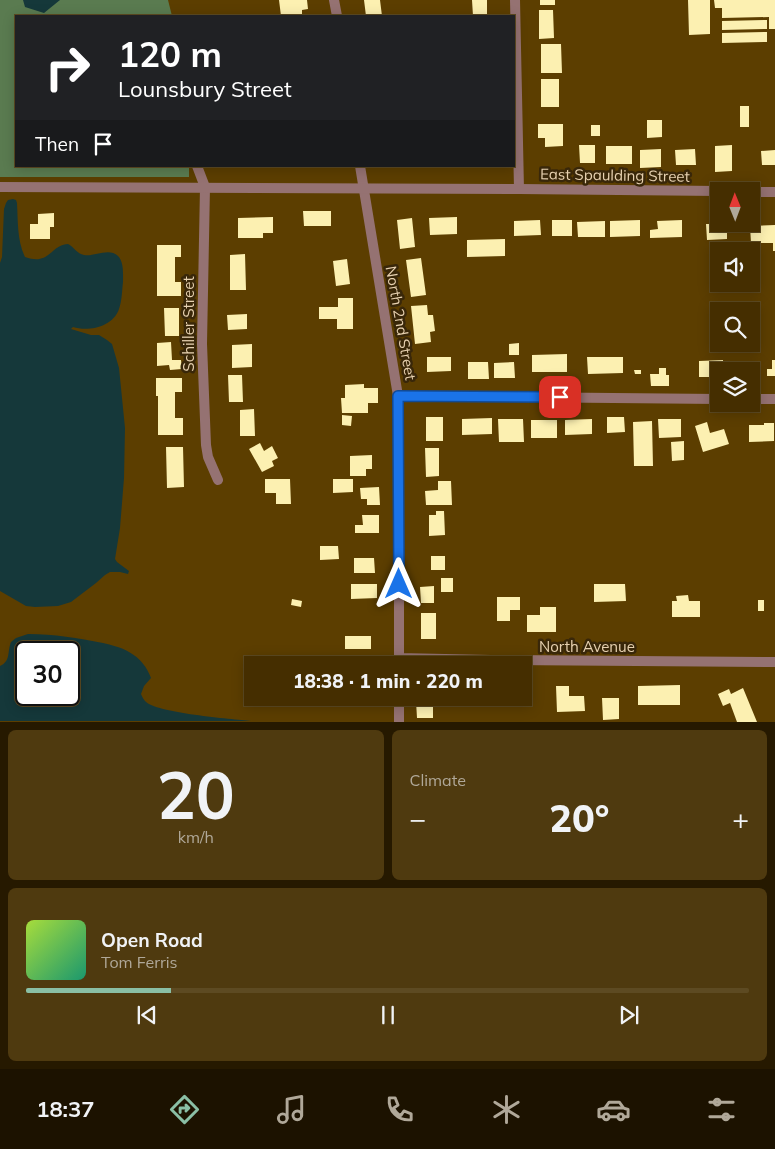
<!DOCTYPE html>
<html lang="en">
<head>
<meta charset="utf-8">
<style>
  :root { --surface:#452e00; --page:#4f3a0f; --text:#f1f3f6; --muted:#b0a899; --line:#5d4a22; --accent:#8abfa5 }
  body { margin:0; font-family:Mulish,sans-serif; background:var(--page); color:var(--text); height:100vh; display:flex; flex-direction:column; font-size:19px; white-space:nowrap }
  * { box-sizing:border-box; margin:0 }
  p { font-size:16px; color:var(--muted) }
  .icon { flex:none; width:28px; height:28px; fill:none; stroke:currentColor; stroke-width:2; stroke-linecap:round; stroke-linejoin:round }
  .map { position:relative; height:722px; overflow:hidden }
  .panel { display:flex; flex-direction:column; gap:8px; padding:8px; background:#261900; flex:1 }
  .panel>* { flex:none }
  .hud { position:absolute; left:15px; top:15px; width:500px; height:152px; border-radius:0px; box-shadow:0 2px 12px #0003,0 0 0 1px var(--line); background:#202124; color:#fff; overflow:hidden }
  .needle { width:32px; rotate:359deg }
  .buttons { position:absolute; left:710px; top:182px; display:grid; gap:10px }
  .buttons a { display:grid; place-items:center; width:50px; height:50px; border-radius:0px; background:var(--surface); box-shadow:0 2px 12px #0003,0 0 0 1px var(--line); font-size:25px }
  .speed { position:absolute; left:15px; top:641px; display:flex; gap:10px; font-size:25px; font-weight:700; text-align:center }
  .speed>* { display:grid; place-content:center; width:65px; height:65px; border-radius:50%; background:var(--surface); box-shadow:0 2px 12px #0003,0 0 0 1px var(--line); line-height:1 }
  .speed .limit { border:2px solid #111; border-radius:8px; background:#fff; color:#111 }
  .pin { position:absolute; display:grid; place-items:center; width:42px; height:42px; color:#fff; margin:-21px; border-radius:10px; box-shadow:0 2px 8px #0006 }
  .me { position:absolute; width:55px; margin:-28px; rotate:0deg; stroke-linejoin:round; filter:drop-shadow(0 0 4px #0008) }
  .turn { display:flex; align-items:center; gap:18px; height:105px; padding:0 20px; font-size:22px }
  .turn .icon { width:65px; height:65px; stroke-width:2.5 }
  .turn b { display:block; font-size:35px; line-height:42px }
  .then { display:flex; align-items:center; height:48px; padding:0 20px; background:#0003; gap:10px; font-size:19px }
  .big { font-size:38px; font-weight:800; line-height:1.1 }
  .panel .widget { flex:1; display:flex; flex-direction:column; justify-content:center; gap:8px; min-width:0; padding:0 18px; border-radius:8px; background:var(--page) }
  .panel .dial { align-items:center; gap:0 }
  .dial b { font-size:65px; line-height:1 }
  .song { display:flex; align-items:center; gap:15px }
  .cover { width:60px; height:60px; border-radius:8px; background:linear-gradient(135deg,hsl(80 70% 55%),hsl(160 70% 35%)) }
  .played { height:5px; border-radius:2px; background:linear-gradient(90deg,var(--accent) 20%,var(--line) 20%) }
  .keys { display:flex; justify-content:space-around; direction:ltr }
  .heat { display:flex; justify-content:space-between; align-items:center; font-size:28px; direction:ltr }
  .panel .tiles { flex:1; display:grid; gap:8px; grid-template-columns:1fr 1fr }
  .widget:last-child { grid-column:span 2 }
  .trip { position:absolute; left:244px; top:656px; width:288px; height:50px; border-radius:0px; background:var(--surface); box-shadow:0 2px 12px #0003,0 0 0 1px var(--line); font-weight:800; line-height:50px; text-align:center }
  .dock { display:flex; height:80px; justify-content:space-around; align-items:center; background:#1c1200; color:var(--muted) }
  .dock .icon { width:35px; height:35px }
  .dock .current { color:var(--accent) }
  .dock b { font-size:22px; color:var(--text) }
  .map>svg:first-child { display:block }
  .green { fill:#5a7b50 }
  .water { fill:#15383a; fill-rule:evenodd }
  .building { fill:#fcf0b1 }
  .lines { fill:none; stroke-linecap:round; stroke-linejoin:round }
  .minor { stroke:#957272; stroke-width:10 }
  .tertiary { stroke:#957272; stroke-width:10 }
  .route-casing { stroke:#114b97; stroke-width:12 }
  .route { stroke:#1a73e8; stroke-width:9 }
  .labels { text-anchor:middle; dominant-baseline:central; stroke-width:5; stroke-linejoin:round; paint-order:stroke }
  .street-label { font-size:15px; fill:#e7d1b0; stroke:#392709 }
</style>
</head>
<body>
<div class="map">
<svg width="775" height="722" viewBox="0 0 775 722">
  <rect width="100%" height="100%" fill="#5c3e00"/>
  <!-- green -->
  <path class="green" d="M0 0H168L172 16H16V166H189V177H0Z"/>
  <!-- water -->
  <path class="water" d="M23 0H60L44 13 25 7Z
    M13 199 16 200 17 203C18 220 17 241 25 257 50 266 50 245 68 244 74 247 77 254 84 255 94 257 109 247 118 256 124 262 123 274 123 282 122 290 122 301 119 309 113 327 88 332 73 327L71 329 91 335H99L107 340 112 344 119 368 125 428 124 478 120 528 115 559 117 562 129 571 128 574 120 572H110L105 575 96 583 71 602 58 606 35 607 26 606 0 591V263L2 257 4 209 6 203 8 200Z
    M28 634C54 634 78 638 103 643 111 645 121 647 129 652 140 658 147 667 151 678L144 686 141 694C142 696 143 699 145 701 155 713 232 719 251 721H0V666C11 661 7 652 11 642L16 638ZM26 652H69V695H26Z"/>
  <!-- building -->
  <path class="building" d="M279 0H307L308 9 302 10V16H281Z
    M364 0H380L382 16H366Z
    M472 0H487V16H473Z
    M540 0H555V5H540Z
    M688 0H710V34L689 35Z
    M714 0H775V29H769V17L722 18V8H715Z
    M539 10H553L554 38 539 39Z
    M767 20V29L722 30V21Z
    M767 32V42L722 43V33Z
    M541 44H561L562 73H541Z
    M541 79H559V107H541Z
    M740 106H749V127H740Z
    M647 120H662V137L647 138Z
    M538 124H563V146L545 147V138H538Z
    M591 125H600V136H591Z
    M579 145H595V163H580Z
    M732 145V171L715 172V146Z
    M606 146H632V164H606Z
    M661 149V167L640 168V150Z
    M695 149 696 165H676L675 150Z
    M775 150V165H762L761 151Z
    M303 211H331V226H304Z
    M54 213V227H50V239H30V224H38V214Z
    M273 217V233H263V238H238V218Z
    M457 217V234L430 235 429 218Z
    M412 218 415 247 400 249 397 220Z
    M540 220 541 235 514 236V221Z
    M552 220H572V236H552Z
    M640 220V236L610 237V221Z
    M682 220V237L650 238V230L658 229 657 221Z
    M605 221V237H578L577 222Z
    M706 224H727V239L707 240Z
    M775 225V251H773V243H751L750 226Z
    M505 239V256L467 257V240Z
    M157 245H181V257H175V282H181V296H157Z
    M245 254 246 290H230V255Z
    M421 258 426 295 411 297 406 260Z
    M347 259 350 284 336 286 333 261Z
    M338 298H353V329H337V319H319V307H338Z
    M427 305 428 315H433L435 331 430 332 431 342 415 344 411 306Z
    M164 308H179V336H165Z
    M247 314V329L228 330 227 315Z
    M171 342 172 360H181L182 369 170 370 169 365 157 366V343Z
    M519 343V355H509V344Z
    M252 344V367L232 368V345Z
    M567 354V372H532V355Z
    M427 357H451V371L427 372Z
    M587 357H623V373L588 374Z
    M723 360V371H719V377H699V361Z
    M772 360H775V376H767V369H772Z
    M468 362H488L489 379H468Z
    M514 362 515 378H494V363Z
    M760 363 761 378H751V371H739V364Z
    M659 368H666V375H669V386H651L650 374H659Z
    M634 370H641V374H635Z
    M228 375H242L243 402H229Z
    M156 378H182V392H175V418H183V435H158V396H156Z
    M364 384V388H378V403H368V413H342L341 398H345V385Z
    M254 409 255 436H240V410Z
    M342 415 352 416 351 426 342 425Z
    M426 417H443V441H426Z
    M607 417H624L625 432 607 433Z
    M492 418V434L462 435V419Z
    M498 419H523L524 442H499Z
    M592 419V434L565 435V420Z
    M658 419H681V437L659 438Z
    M531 420H557V438H531Z
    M652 421 653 466H634L633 422Z
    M707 422 710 433 724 429 729 444 703 452 695 426Z
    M764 423H774V441L749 442V425H764Z
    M684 441V460L672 461 671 442Z
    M260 443 264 451 272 446 278 458 272 461 274 466 262 472 249 449Z
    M166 447H183L184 487 167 488Z
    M425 448H439V476L426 477Z
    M372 455V469H366V476H350V456Z
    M265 479H290L291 504H276V493H265Z
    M333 479H353V492L333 493Z
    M438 481H451L452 505H426L425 491 438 490Z
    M379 487 380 505H367V499H361L360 488Z
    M436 511H444L445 535 429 536V515H436Z
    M362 515H379V533H355V525H363Z
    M320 546H338L339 559 320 560Z
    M431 556H445V570H431Z
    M354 558H374L375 573H354Z
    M441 578H453V592H441Z
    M351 584H377V598L351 599Z
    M594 584H625L626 601 594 602Z
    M434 586V603H421L420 587Z
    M688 595 689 601H700V617H672V601H677L676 596Z
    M497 597H520V610H510V621H497Z
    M292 599 302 601 301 607 291 605Z
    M758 600H764V611H758Z
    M540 607H556V632H527V615H540Z
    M421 613H436V639H421Z
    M345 636H371V649H345Z
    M680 685V705H638V686Z
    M556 686H569V696H584L585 711 557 712Z
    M743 688 757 722H737L730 703 723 706 718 694 729 689 731 694Z
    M335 698H368V701H335Z
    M602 698H619V719L603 720Z
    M416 701H433V718H417Z"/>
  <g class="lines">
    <!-- minor -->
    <path class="minor" d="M334 0 337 16
      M515 0 519 189
      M197 166 205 187 202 344 206 445 208 457 218 480
      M360 166 398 396 399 472V665
      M398 396 719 399
      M751 399H775
      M399 658 491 660 775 662
      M399 698V722"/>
    <!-- tertiary -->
    <path class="tertiary" d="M0 187 519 189 719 191
      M751 192H775"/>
  </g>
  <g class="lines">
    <!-- route casing -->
    <g class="route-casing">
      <path id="route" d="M399 584 398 396 560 397"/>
    </g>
    <!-- route -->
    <use href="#route" class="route"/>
  </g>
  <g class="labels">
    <!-- street labels -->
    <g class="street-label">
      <text transform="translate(615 175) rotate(1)">East Spaulding Street</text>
      <text transform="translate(401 323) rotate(80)">North 2nd Street</text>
      <text transform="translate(188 324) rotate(-90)">Schiller Street</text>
      <text x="587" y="646">North Avenue</text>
    </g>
  </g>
</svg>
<div class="buttons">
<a><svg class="needle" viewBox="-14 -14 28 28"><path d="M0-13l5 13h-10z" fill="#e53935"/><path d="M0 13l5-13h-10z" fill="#b0a899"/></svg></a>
<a><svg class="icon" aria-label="sound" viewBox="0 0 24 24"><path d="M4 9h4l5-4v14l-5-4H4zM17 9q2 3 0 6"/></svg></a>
<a><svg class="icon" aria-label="search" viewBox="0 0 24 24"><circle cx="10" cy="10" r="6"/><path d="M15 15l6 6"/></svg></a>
<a><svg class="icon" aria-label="layers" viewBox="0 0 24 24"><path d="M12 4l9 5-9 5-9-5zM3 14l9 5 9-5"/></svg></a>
</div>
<div class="speed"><div class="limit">30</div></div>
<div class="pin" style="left:560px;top:397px;background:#d93025"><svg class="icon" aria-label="arrive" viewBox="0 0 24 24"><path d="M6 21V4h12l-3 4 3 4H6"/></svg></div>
<svg class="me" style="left:399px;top:584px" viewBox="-20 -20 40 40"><path d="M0-17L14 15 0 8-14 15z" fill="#1a73e8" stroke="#fff" stroke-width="4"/></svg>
<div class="trip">18:38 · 1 min · 220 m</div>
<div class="hud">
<div class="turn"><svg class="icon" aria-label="right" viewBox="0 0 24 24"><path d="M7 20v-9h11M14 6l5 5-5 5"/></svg><div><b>120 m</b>Lounsbury Street</div></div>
<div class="then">Then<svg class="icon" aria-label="arrive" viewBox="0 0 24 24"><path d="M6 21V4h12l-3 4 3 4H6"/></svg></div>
</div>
</div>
<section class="panel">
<div class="tiles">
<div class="widget dial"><b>20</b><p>km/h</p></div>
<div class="widget"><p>Climate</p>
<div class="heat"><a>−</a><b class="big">20°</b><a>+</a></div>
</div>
<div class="widget">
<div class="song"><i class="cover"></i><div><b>Open Road</b><p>Tom Ferris</p></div></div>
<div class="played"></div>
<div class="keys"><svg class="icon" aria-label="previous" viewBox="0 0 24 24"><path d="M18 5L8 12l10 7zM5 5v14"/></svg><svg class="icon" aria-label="pause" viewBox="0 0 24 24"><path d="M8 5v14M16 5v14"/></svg><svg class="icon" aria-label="next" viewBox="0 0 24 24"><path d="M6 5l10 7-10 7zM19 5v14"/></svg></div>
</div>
</div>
</section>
<nav class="dock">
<b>18:37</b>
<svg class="icon current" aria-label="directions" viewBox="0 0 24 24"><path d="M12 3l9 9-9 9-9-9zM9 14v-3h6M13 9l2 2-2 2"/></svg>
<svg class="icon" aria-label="music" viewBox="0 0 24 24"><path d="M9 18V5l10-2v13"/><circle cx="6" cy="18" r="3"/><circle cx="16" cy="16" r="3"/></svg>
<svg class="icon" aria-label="phone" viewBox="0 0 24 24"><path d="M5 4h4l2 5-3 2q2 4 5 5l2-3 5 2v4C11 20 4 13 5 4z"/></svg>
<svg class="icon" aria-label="climate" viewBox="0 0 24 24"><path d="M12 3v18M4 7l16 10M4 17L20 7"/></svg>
<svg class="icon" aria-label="car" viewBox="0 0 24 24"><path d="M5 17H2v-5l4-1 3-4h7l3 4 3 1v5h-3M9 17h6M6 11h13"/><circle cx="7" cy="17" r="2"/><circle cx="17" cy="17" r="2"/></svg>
<svg class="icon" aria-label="filters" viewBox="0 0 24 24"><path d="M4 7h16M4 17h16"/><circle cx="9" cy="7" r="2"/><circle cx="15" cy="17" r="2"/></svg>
</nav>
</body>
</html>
